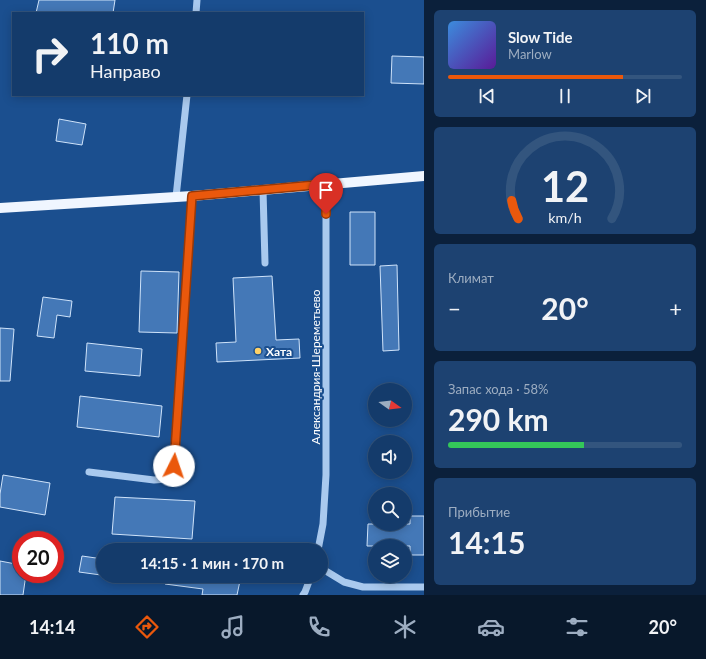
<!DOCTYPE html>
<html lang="ru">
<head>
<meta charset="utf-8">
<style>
  :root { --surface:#143b6b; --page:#1d4271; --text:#f1f3f6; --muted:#9dadc1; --line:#33557e; --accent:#ea580c }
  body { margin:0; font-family:Lato,sans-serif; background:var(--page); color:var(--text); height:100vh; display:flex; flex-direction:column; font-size:15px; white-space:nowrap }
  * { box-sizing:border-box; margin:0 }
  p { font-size:13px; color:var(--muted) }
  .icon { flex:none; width:22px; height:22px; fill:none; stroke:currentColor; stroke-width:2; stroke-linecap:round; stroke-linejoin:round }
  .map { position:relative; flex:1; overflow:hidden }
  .side { display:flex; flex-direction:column; gap:10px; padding:10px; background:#0b203b; width:282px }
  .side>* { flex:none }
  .banner { position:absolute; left:12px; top:12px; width:352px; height:84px; border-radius:0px; box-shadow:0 2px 10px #0003,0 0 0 1px var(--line); background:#143b6b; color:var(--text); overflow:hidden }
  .needle { width:26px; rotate:104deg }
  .buttons { position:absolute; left:368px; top:383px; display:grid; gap:8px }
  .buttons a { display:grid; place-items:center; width:44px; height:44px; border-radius:50%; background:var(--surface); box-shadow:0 2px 10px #0003,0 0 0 1px var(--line); font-size:20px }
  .speed { position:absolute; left:12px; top:531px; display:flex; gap:8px; font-size:20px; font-weight:700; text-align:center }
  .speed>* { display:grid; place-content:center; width:52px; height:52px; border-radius:50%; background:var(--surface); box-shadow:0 2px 10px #0003,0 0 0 1px var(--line); line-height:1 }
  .speed .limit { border:6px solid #d22; background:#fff; color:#111 }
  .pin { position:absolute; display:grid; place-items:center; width:34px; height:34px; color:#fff; margin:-41px -17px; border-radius:50% 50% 50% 0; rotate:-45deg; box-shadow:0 0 4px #0007 }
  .pin .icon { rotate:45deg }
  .me { position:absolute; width:44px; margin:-22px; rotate:4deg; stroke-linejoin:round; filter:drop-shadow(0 0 3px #0008) }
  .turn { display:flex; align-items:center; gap:14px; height:84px; padding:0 12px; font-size:18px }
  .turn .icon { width:52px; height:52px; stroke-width:2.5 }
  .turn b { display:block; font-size:28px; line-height:34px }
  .big { font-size:30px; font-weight:700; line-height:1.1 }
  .side .widget { flex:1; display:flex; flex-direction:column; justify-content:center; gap:6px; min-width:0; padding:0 14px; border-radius:6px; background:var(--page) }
  .side .dial { align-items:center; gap:0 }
  .dial svg { height:104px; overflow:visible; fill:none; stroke:var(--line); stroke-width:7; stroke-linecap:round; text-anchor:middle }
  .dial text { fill:var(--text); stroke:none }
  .song { display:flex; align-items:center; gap:12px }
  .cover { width:48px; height:48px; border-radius:6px; background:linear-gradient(135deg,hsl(210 70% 55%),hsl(270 70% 35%)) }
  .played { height:4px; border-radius:2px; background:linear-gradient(90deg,var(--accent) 75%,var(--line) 75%) }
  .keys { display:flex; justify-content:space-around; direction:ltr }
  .heat { display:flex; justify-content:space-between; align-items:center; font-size:22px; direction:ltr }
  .charge { height:6px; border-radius:3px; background:linear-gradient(90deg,#34c759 58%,var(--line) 0) }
  .trip { position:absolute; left:96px; top:543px; width:232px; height:40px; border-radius:20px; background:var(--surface); box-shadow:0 2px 10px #0003,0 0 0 1px var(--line); font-weight:700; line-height:40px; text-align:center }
  .tabs { display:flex; height:64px; justify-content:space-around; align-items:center; background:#08182b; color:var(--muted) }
  .tabs .icon { width:28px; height:28px }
  .tabs .on { color:var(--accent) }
  .tabs b { font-size:18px; color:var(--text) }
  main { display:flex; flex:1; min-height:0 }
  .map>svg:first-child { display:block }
  .building { fill:#4478b7; stroke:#cfe3fa }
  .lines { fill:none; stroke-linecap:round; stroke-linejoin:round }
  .minor { stroke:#a9c9ee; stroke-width:7 }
  .major { stroke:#f0f6ff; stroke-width:10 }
  .route-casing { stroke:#983908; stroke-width:10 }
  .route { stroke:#ea580c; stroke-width:7 }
  .poi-dot { fill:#ffd166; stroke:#1b4f8f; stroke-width:1.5 }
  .labels { text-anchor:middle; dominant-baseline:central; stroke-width:4; stroke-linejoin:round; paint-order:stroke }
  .poi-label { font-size:12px; font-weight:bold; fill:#fff; stroke:#1b4f8f; text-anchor:start }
  .street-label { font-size:12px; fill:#fff; stroke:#1b4f8f }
</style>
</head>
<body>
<main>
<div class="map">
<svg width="424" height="595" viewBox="0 0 424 595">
  <rect width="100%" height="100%" fill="#1b4f8f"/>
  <!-- building -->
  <path class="building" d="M39 0H115L113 13H36Z
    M392 56 424 57V84L391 83Z
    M59 119 86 124 82 145 56 141Z
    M350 212H375V265H350Z
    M397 265 399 350 383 351 380 266Z
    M141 271 179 272 177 333 139 332Z
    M272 276 276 340 299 339 300 358 217 362 216 343 236 342 233 278Z
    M43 297 72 301 70 317 57 315 54 338 37 336Z
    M0 328 14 329 10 381H0Z
    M87 343 142 349 140 376 85 371Z
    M80 396 162 406 159 437 77 427Z
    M3 475 50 483 45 515 0 507V494Z
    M115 497 195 501 192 539 112 534Z
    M410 516H424V555H410V546H367L368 524H410Z
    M82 556 103 559 101 575 79 572Z
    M0 561 21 565V574H26L23 595H0Z
    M166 576H241L237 595H202L203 589 165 584Z"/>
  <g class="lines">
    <!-- minor -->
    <path class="minor" d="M196 13 197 0
      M263 190 265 263
      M176 197 187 95
      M89 472 154 480 167 479 174 466 192 196
      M318 550 323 524 326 475V184
      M321 568 344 582 363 587H424
      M303 595 305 592 311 576"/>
    <!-- major -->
    <path class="major" d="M0 208 192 196 424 176"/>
  </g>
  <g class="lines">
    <!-- route casing -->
    <g class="route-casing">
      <path id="route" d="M174 466 192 196 326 184V214"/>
    </g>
    <!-- route -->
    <use href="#route" class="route"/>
  </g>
  <!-- markers -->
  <circle class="poi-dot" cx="258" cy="351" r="4"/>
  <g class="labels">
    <!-- poi labels -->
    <g class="poi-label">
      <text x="266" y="351">Хата</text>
    </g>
    <!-- street labels -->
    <g class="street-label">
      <text transform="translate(315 367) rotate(-90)">Александрия-Шереметьево</text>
    </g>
  </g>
</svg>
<div class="buttons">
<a><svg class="needle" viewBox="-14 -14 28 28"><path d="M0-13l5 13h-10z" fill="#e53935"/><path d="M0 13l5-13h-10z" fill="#9dadc1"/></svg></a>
<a><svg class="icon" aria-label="sound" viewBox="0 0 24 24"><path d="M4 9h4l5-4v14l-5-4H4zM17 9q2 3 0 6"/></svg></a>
<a><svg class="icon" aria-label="search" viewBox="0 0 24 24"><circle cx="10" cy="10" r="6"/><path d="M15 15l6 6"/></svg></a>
<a><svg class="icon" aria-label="layers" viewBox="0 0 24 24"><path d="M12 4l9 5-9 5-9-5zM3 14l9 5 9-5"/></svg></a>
</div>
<div class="speed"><div class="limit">20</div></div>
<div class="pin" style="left:326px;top:214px;background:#d93025"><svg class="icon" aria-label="arrive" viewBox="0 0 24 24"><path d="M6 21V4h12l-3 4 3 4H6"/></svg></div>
<svg class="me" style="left:174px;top:466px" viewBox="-20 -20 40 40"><circle r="19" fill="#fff"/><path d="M0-13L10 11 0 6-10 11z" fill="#ea580c"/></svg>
<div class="trip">14:15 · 1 мин · 170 m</div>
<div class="banner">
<div class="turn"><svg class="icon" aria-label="right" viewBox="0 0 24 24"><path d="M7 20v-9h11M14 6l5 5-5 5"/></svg><div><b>110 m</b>Направо</div></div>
</div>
</div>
<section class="side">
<div class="widget">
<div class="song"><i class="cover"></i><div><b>Slow Tide</b><p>Marlow</p></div></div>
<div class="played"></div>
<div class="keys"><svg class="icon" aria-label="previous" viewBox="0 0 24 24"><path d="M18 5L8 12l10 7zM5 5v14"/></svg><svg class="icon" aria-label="pause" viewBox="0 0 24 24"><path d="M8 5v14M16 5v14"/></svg><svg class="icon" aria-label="next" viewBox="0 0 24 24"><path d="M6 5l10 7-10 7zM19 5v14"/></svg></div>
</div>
<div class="widget dial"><svg viewBox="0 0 100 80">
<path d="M14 69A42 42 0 1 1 86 69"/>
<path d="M14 69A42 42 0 0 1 9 55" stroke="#ea580c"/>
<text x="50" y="56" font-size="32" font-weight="700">12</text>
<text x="50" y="72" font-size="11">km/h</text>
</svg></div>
<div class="widget"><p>Климат</p>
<div class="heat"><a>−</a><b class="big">20°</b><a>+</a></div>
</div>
<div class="widget"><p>Запас хода · 58%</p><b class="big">290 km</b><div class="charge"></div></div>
<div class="widget"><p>Прибытие</p><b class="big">14:15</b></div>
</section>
</main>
<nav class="tabs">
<b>14:14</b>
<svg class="icon on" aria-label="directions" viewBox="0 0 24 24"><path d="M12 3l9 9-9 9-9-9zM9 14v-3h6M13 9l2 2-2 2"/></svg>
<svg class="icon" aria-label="music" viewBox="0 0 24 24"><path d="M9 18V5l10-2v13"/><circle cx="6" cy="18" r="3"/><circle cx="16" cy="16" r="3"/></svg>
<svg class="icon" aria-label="phone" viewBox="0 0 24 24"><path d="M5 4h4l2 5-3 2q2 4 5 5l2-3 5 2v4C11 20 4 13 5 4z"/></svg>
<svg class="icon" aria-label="climate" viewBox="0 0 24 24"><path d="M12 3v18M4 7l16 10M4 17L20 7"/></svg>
<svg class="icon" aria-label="car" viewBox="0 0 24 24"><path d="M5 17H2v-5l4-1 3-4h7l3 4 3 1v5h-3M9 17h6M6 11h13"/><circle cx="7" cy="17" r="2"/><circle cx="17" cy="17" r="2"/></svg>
<svg class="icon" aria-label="filters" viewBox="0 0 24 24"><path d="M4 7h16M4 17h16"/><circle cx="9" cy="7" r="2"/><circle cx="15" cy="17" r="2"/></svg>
<b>20°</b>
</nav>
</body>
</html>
